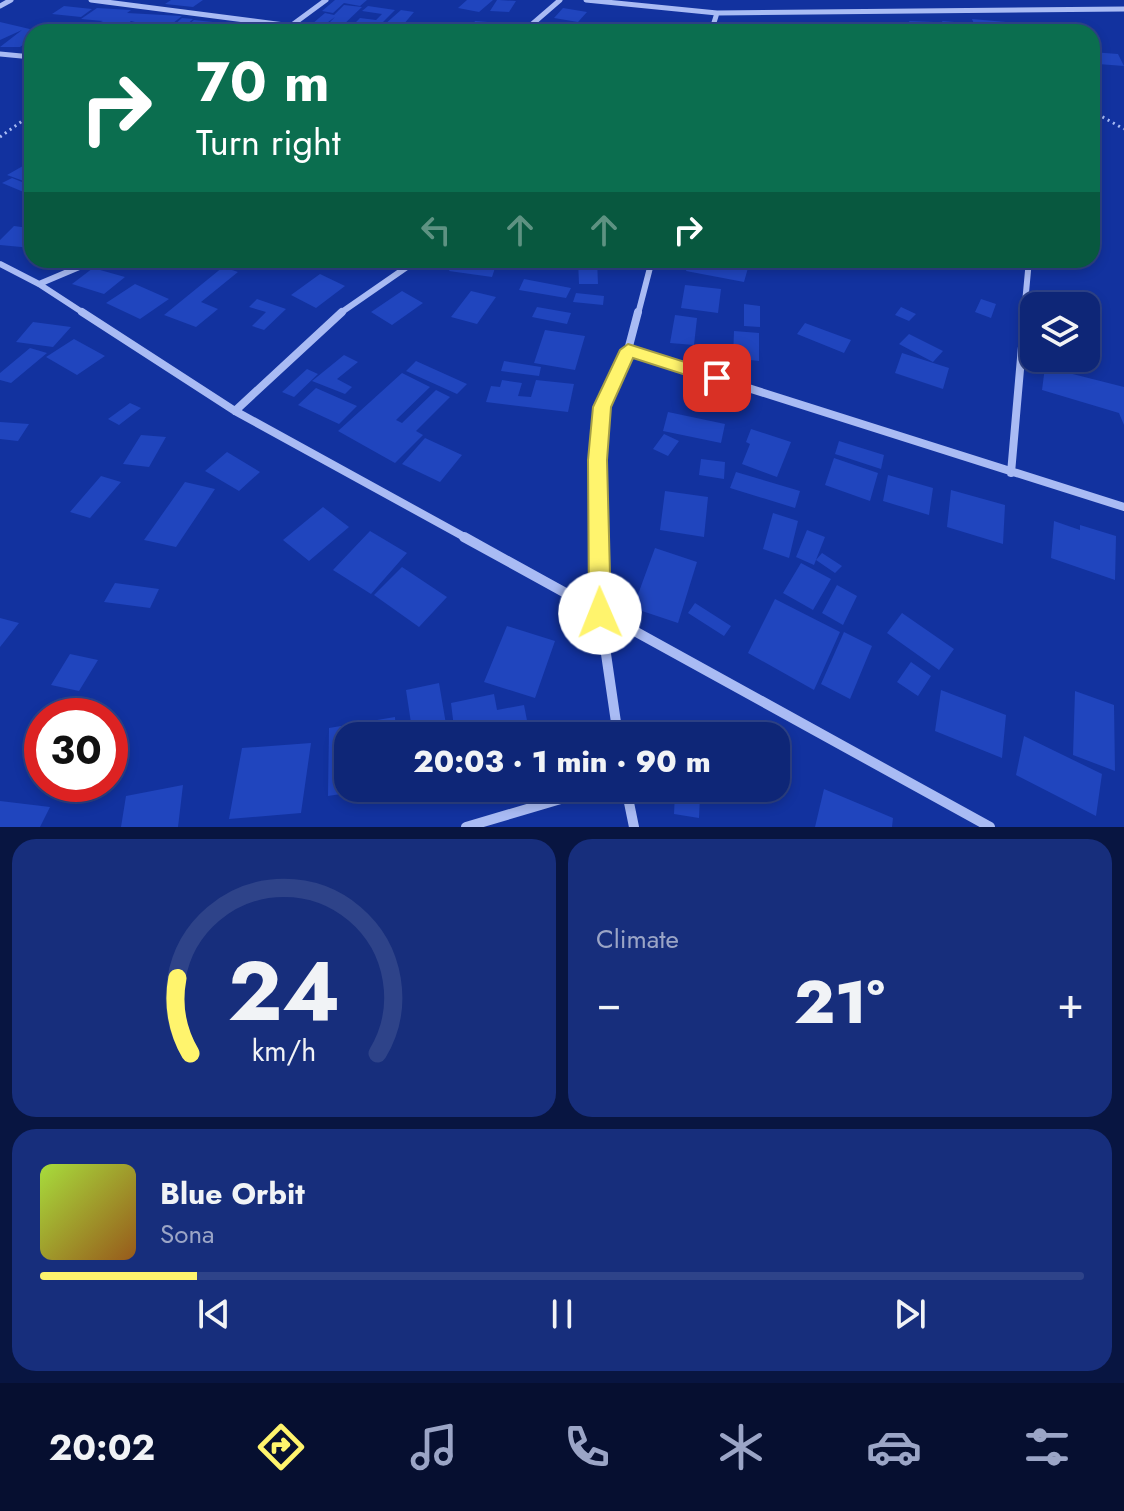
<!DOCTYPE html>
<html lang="en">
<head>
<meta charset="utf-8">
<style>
  :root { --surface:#0e2677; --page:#172e7c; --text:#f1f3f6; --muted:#9ba5c6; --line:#2e4389; --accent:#fff46d }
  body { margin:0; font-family:Jost,sans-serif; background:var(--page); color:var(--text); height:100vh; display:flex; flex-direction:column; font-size:30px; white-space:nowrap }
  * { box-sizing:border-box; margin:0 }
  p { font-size:26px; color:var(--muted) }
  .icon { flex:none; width:44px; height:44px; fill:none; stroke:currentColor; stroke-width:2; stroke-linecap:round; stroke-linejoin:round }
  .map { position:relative; height:827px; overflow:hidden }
  .sheet { display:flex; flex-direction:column; gap:12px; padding:12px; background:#081541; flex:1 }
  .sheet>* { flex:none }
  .banner { position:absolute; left:24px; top:24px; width:1076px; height:244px; border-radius:24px; box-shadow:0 4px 12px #0003,0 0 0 2px var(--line); background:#0b6e4f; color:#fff; overflow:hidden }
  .buttons { position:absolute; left:1020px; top:292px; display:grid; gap:16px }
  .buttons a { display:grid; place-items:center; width:80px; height:80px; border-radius:16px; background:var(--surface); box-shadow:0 4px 12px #0003,0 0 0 2px var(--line); font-size:40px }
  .speed { position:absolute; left:24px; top:698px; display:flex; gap:16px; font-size:40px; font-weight:700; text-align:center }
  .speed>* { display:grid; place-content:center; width:104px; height:104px; border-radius:50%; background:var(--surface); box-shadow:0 4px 12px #0003,0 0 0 2px var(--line); line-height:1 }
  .speed .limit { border:12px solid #d22; background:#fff; color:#111 }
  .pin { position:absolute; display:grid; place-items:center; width:68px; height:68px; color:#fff; margin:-34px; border-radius:16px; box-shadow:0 4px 12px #0006 }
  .me { position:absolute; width:88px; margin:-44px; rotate:359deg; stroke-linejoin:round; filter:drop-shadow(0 0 6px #0008) }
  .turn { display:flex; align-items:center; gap:28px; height:168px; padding:0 40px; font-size:36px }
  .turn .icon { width:104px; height:104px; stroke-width:2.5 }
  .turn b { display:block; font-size:56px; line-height:68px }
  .lanes { display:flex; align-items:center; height:76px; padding:0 40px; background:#0003; justify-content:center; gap:40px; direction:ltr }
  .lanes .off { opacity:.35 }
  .big { font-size:60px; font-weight:800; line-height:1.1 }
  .sheet .widget { flex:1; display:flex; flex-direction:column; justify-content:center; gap:12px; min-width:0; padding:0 28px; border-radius:24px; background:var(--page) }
  .sheet .dial { align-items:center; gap:0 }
  .dial svg { height:208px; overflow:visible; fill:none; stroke:var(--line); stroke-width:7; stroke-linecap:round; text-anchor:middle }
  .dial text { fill:var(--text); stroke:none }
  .song { display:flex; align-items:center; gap:24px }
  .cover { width:96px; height:96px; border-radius:12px; background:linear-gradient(135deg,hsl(80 70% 55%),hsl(30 70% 35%)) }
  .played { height:8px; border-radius:4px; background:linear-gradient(90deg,var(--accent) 15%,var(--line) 15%) }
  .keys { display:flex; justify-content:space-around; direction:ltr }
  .heat { display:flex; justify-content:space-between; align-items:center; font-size:44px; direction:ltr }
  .sheet .tiles { flex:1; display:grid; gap:12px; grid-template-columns:1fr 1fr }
  .widget:last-child { grid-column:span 2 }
  .trip { position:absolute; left:334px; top:722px; width:456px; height:80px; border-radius:24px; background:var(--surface); box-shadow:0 4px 12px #0003,0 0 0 2px var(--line); font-weight:800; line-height:80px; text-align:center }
  .dock { display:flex; height:128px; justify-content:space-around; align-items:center; background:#060f30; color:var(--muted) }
  .dock .icon { width:56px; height:56px }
  .dock .current { color:var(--accent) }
  .dock b { font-size:36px; color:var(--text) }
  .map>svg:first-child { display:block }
  .building { fill:#2045be }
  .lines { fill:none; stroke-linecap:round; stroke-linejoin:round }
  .path { stroke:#a9bbf4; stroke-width:3; stroke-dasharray:2 4; stroke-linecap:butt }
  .minor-far3 { stroke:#a9bbf4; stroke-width:5 }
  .minor-far2 { stroke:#a9bbf4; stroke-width:6 }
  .minor-far1 { stroke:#a9bbf4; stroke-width:8 }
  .minor { stroke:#a9bbf4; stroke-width:10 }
  .route { fill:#fff46d; stroke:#a69f47; stroke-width:2 }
</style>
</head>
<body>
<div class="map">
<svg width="1124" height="827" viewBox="0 0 1124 827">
  <rect width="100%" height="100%" fill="#12329f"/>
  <!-- building -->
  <path class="building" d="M171 0H203L193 7 165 4Z
    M335 0H367L360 6 344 3 333 13 322 11Z
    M467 0H493L479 12 458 8Z
    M497 0H499L516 1 509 12 490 11Z
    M344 5 362 7 340 28 326 26 335 17 324 25 312 24 325 13 334 15Z
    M64 6 92 9 81 17 52 14Z
    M368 6 395 10 373 32 349 29 360 18 376 20 382 14 362 11Z
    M97 8 131 10 127 13 182 16 163 31 136 32 142 26 130 32H107L113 28H124L139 23 131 21 125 26 111 27 106 31 82 29 103 21 81 19Z
    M563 8 587 12 578 22 554 18Z
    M401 10 414 12 403 25 412 26 405 32H376Z
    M182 18 193 19 180 31 194 20 232 24 222 32H166Z
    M972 19 1006 22 1010 32 976 29Z
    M475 21 501 23 497 32H469Z
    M909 21 934 22 939 32H914Z
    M942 21 967 23 972 32H947Z
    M0 22 34 30 25 36 32 39 20 47H0L22 30 0 40Z
    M867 23 898 27 897 32 865 29Z
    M830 24 858 26 859 32H831Z
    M1092 52 1118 54 1124 66 1098 64Z
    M30 162 32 184 7 175Z
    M12 178 32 186V189L26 193 2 183Z
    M32 225V248L0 245V240L14 226 29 228Z
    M578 260H597L598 284H579Z
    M690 260H745L750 261 744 282 686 271Z
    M453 263 495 268 492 277 449 271Z
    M223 267 238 272 201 302 218 309 196 327 164 315Z
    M93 268 125 277 104 294 72 284Z
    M320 274 345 286 316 308 291 295Z
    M524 279 571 288 566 298 519 290Z
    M135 284 169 299 140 319 106 303Z
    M685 285 721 289 718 313 681 308Z
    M402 291 423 303 392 325 371 312Z
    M471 291 496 297 477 324 451 317Z
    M576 293 604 296 603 305 573 302Z
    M257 299 286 309 264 330 252 326 266 312 249 307Z
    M981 299 996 304 991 318 975 312Z
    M744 304 760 306V327L744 326Z
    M537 307 571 313 567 324 532 317Z
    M901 307 916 314 909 321 895 315Z
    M675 315 697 318 694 345 670 343Z
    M33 322 71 327 53 347 16 342Z
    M805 323 851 340 844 353 797 334Z
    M545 330 585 336 575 370 534 363Z
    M734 331 759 333V361L733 358Z
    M909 334 943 351 933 362 899 344Z
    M74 339 105 356 77 375 46 357Z
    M30 348 47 353 11 383 0 380V373Z
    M902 353 949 368 943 389 895 373Z
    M344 355 358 362 337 379 352 387 345 394 312 381Z
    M416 361 467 384 457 394 406 371Z
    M504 361 541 367 539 376 501 371Z
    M1045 367 1124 387V425L1119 413 1042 390Z
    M307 369 318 374 294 397 282 392Z
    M402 373 430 387 396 420 402 423 436 390 450 397 416 431 423 435 395 463 338 431Z
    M502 380 522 383 518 396 531 397 536 380 574 384 568 412 486 402 491 386 500 387Z
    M316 388 357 406 339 424 298 405Z
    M130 403 141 408 119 425 108 419Z
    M668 412 725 424 721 443 663 431Z
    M0 422 29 424 18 441 0 439Z
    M751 429 791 442 777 477 742 464 750 444 746 442Z
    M664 434 679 441 668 456 653 449Z
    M141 435 166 437 149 467 123 464Z
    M425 438 462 455 440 482 402 464Z
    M839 441 884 455 881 469 835 454Z
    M227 452 260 472 239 491 205 471Z
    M834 458 878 473 870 501 825 485Z
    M701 459 725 462 724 479 699 475Z
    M736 472 800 491 795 508 730 488Z
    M888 475 933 488 929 515 883 501Z
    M101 476 121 482 90 518 70 512Z
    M185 482 215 489 176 547 144 540Z
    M951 490 1005 505 1003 544 947 527Z
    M665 491 708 497 704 537 660 530Z
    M323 507 349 527 309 561 283 540Z
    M773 513 798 521 789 558 763 549Z
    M1054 521 1080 530V525L1116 536 1115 580 1051 558Z
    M807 530 825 537 814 565 796 557Z
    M370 531 407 553 371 594 333 570Z
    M655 548 697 562 678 623 633 608Z
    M822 553 842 566 835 573 816 560Z
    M801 563 831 579 813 610 783 593Z
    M402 567 447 597 419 627 374 595Z
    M115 583 159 589 150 608 104 602Z
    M837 585 857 596 843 625 822 613Z
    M775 599 840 632 814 690 748 653Z
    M695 603 731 626 724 636 688 613Z
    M902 613 954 649 939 670 887 633Z
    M0 618 19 623 0 647Z
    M507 626 555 641 535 698 484 682Z
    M844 632 872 646 850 699 821 684Z
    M70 654 98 660 79 691 51 685Z
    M911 662 931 676 918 696 897 682Z
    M439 683 448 736H413L406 690Z
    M941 690 1006 715 1002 758 935 731Z
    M1075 691 1114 705 1115 771 1073 755Z
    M494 694 497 710 524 705 530 736H455L451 703Z
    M73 706 110 715V716H67Z
    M395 717 396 736H348V788L367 790 328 796 329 728Z
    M1024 736 1102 774 1096 816 1016 775Z
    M311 743 301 813 229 819 242 748Z
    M183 785 178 827H121L126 796Z
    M824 789 893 818 892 827H815Z
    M675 792 700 796 699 818 674 814Z
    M0 801 50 807 40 827H0Z"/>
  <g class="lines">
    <!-- path -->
    <path class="path" d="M1092 111 1124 129
      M0 137 32 114"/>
    <!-- minor-far3 -->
    <path class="minor-far3" d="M91 0 338 32
      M586 0 717 13 1124 9
      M0 6 11 0
      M292 25 326 0
      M523 32 560 0
      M711 32 717 13
      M0 54 32 57"/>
    <!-- minor-far2 -->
    <path class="minor-far2" d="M0 264 39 284 85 314
      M39 284 96 260
      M339 314 417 260
      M638 314 652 260
      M1024 314 1029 260"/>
    <!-- minor-far1 -->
    <path class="minor-far1" d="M82 312 235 411 468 539
      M628 350 1124 507
      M235 411 342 312
      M1011 473 1025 312
      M599 539 597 460 602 407 628 350 638 312"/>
    <!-- minor -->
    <path class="minor" d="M464 537 990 827
      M599 537 600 613 618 736
      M626 788 634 827
      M466 827 598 788"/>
  </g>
  <!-- route -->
  <path class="route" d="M628 344 723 374 726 378 717 385 633 358 611 407 607 460 611 613 608 620 600 623 592 620 589 613 588 460 593 407 620 350Z"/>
</svg>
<div class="buttons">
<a><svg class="icon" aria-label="layers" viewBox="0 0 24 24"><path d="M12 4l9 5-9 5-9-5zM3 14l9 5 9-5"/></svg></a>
</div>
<div class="speed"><div class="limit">30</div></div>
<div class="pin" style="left:717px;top:378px;background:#d93025"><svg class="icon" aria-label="arrive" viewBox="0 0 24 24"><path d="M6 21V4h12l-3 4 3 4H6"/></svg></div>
<svg class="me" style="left:600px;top:613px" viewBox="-20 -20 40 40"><circle r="19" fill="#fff"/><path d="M0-13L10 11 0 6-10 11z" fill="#fff46d"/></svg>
<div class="trip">20:03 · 1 min · 90 m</div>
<div class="banner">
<div class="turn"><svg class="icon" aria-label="right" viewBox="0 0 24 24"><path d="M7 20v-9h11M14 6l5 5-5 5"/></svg><div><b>70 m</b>Turn right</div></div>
<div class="lanes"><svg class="icon off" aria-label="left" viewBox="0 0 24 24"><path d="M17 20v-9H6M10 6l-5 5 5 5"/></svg><svg class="icon off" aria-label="ahead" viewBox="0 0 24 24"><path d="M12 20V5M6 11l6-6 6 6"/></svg><svg class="icon off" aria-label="ahead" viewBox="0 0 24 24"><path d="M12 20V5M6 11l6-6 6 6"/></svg><svg class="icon" aria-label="right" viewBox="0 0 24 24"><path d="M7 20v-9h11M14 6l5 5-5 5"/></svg></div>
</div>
</div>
<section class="sheet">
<div class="tiles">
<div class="widget dial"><svg viewBox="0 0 100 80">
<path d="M14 69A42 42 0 1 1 86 69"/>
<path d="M14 69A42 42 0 0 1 9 40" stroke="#fff46d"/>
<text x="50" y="56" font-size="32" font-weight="700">24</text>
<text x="50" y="72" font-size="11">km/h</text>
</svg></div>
<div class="widget"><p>Climate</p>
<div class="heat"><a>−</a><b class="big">21°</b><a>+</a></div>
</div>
<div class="widget">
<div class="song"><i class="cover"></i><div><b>Blue Orbit</b><p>Sona</p></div></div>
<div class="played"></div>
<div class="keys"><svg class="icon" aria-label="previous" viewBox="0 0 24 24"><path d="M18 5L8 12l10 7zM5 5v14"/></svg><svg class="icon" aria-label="pause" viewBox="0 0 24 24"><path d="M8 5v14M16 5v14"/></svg><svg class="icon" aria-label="next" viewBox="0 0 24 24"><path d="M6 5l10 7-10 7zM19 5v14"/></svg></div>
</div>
</div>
</section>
<nav class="dock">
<b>20:02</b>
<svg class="icon current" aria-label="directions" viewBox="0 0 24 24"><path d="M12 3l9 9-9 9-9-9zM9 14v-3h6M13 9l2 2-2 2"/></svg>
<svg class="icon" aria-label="music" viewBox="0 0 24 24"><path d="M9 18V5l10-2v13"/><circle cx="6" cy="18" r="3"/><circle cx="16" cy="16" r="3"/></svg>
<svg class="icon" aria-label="phone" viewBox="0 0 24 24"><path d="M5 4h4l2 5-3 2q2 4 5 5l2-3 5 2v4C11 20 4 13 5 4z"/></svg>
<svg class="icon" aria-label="climate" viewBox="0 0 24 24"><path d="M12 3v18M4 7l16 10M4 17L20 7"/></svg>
<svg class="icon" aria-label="car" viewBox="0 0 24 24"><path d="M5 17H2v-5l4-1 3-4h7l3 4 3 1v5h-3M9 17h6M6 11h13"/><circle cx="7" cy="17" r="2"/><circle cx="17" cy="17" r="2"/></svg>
<svg class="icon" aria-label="filters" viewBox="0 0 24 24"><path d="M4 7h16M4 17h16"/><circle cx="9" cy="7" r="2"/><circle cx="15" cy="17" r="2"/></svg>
</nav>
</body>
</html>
